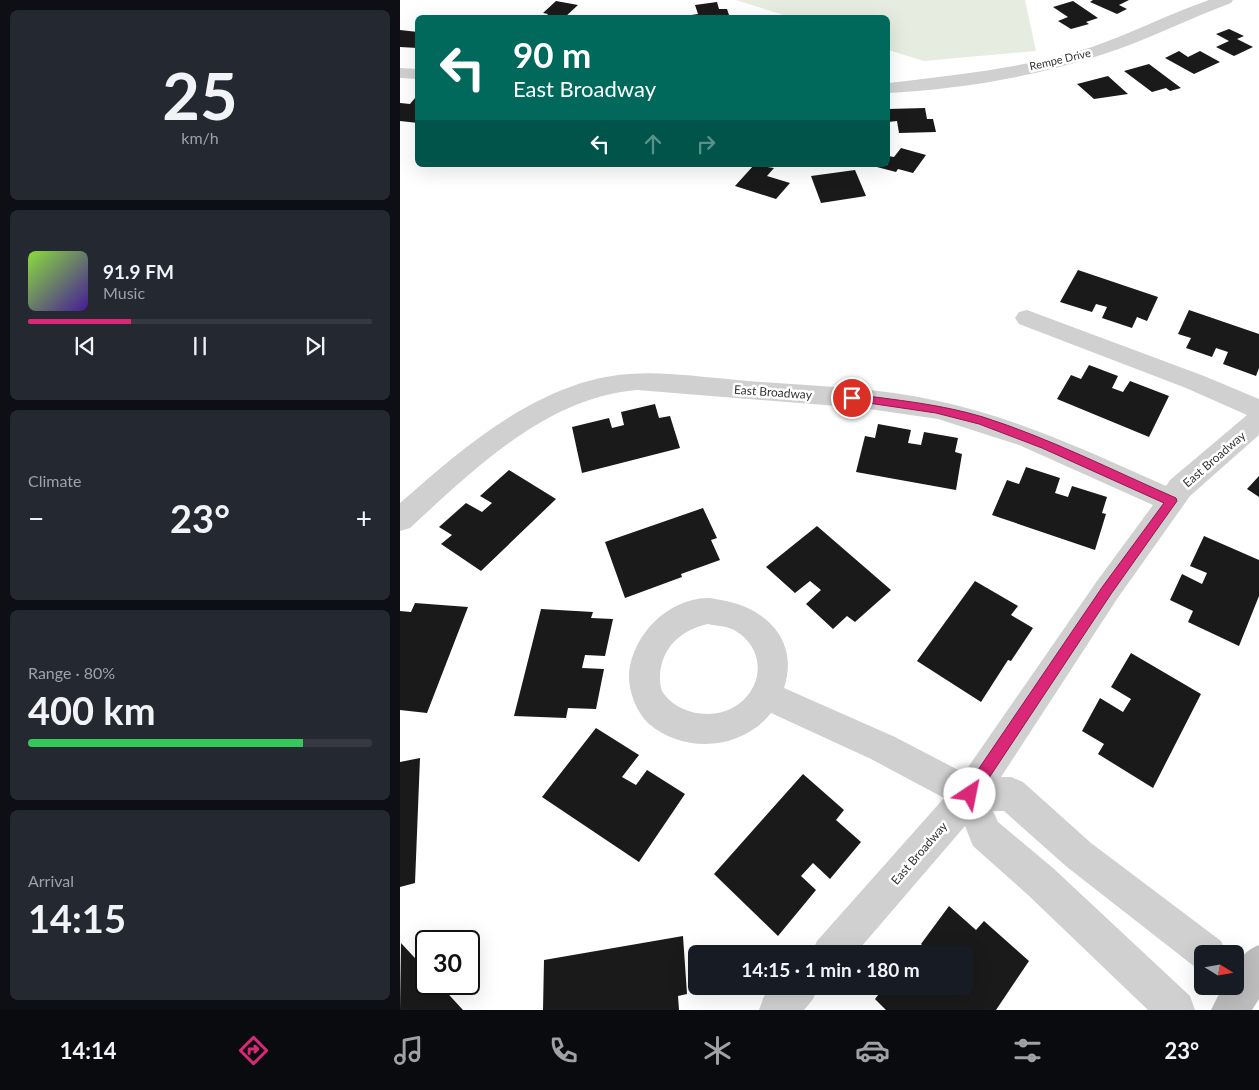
<!DOCTYPE html>
<html lang="en">
<head>
<meta charset="utf-8">
<style>
  :root { --surface:#171b24; --page:#242831; --text:#f1f3f6; --muted:#9ea1a6; --line:#363941; --accent:#db2777 }
  body { margin:0; font-family:Lato,sans-serif; background:var(--page); color:var(--text); height:100vh; display:flex; flex-direction:column; font-size:19px; white-space:nowrap }
  * { box-sizing:border-box; margin:0 }
  p { font-size:16px; color:var(--muted) }
  .icon { flex:none; width:28px; height:28px; fill:none; stroke:currentColor; stroke-width:2; stroke-linecap:round; stroke-linejoin:round }
  .map { position:relative; flex:1; overflow:hidden }
  .sheet { display:flex; flex-direction:column; gap:10px; padding:10px; background:#0d0f14; width:400px }
  .sheet>* { flex:none }
  .banner { position:absolute; left:15px; top:15px; width:475px; height:152px; border-radius:8px; box-shadow:0 5px 20px #0002; background:#00695c; color:#fff; overflow:hidden }
  .needle { width:32px; rotate:101deg }
  .tools { position:absolute; left:794px; top:945px; display:grid; gap:10px }
  .tools a { display:grid; place-items:center; width:50px; height:50px; border-radius:8px; background:var(--surface); box-shadow:0 5px 20px #0002; font-size:25px }
  .speed { position:absolute; left:15px; top:930px; display:flex; gap:10px; font-size:25px; font-weight:700; text-align:center }
  .speed>* { display:grid; place-content:center; width:65px; height:65px; border-radius:50%; background:var(--surface); box-shadow:0 5px 20px #0002; line-height:1 }
  .speed .limit { border:2px solid #111; border-radius:8px; background:#fff; color:#111 }
  .pin { position:absolute; display:grid; place-items:center; width:42px; height:42px; color:#fff; margin:-21px; border:2px solid #fff; border-radius:50%; box-shadow:0 1px 5px #0007 }
  .me { position:absolute; width:55px; margin:-28px; rotate:34deg; stroke-linejoin:round; filter:drop-shadow(0 0 4px #0008) }
  .turn { display:flex; align-items:center; gap:18px; height:105px; padding:0 15px; font-size:22px }
  .turn .icon { width:65px; height:65px; stroke-width:2.5 }
  .turn b { display:block; font-size:35px; line-height:42px }
  .lanes { display:flex; align-items:center; height:48px; padding:0 15px; background:#0003; justify-content:center; gap:25px; direction:ltr }
  .lanes .off { opacity:.35 }
  .big { font-size:38px; font-weight:700; line-height:1.1 }
  .sheet .tile { flex:1; display:flex; flex-direction:column; justify-content:center; gap:8px; min-width:0; padding:0 18px; border-radius:8px; background:var(--page) }
  .sheet .dial { align-items:center; gap:0 }
  .dial b { font-size:65px; line-height:1 }
  .song { display:flex; align-items:center; gap:15px }
  .cover { width:60px; height:60px; border-radius:8px; background:linear-gradient(135deg,hsl(90 70% 55%),hsl(260 70% 35%)) }
  .played { height:5px; border-radius:2px; background:linear-gradient(90deg,var(--accent) 30%,var(--line) 30%) }
  .keys { display:flex; justify-content:space-around; direction:ltr }
  .heat { display:flex; justify-content:space-between; align-items:center; font-size:28px; direction:ltr }
  .charge { height:8px; border-radius:4px; background:linear-gradient(90deg,#34c759 80%,var(--line) 0) }
  .trip { position:absolute; left:288px; top:945px; width:285px; height:50px; border-radius:8px; background:var(--surface); box-shadow:0 5px 20px #0002; font-weight:700; line-height:50px; text-align:center }
  .dock { display:flex; height:80px; justify-content:space-around; align-items:center; background:#090b0e; color:var(--muted) }
  .dock .icon { width:35px; height:35px }
  .dock .on { color:var(--accent) }
  .dock b { font-size:22px; color:var(--text) }
  main { display:flex; flex:1; min-height:0 }
  .map>svg:first-child { display:block }
  .green { fill:#e6ecdf }
  .building { fill:#1a1a1a }
  .lines { fill:none; stroke-linecap:round; stroke-linejoin:round }
  .minor { fill:#d0d0d0; fill-rule:evenodd }
  .secondary { fill:#bdbdbd; fill-rule:evenodd }
  .route { fill:#db2777; stroke:#8e194d }
  .labels { text-anchor:middle; dominant-baseline:central; stroke-width:5; stroke-linejoin:round; paint-order:stroke }
  .far-street-label { font-size:11px; fill:#333; stroke:#fff }
  .street-label { font-size:12px; fill:#333; stroke:#fff }
</style>
</head>
<body>
<main>
<section class="sheet">
<div class="tile dial"><b>25</b><p>km/h</p></div>
<div class="tile">
<div class="song"><i class="cover"></i><div><b>91.9 FM</b><p>Music</p></div></div>
<div class="played"></div>
<div class="keys"><svg class="icon" aria-label="previous" viewBox="0 0 24 24"><path d="M18 5L8 12l10 7zM5 5v14"/></svg><svg class="icon" aria-label="pause" viewBox="0 0 24 24"><path d="M8 5v14M16 5v14"/></svg><svg class="icon" aria-label="next" viewBox="0 0 24 24"><path d="M6 5l10 7-10 7zM19 5v14"/></svg></div>
</div>
<div class="tile"><p>Climate</p>
<div class="heat"><a>−</a><b class="big">23°</b><a>+</a></div>
</div>
<div class="tile"><p>Range · 80%</p><b class="big">400 km</b><div class="charge"></div></div>
<div class="tile"><p>Arrival</p><b class="big">14:15</b></div>
</section>
<div class="map">
<svg width="859" height="1010" viewBox="0 0 859 1010">
  <rect width="100%" height="100%" fill="#fff"/>
  <!-- green -->
  <path class="green" d="M336 0H625L636 51 524 61 488 50V18L390 17Z"/>
  <!-- building -->
  <path class="building" d="M693 0H729L719 5 727 9 717 14 690 2Z
    M156 1 178 5 164 18H144L148 14 143 13Z
    M673 1 698 18 686 22 689 24 671 29 658 21 668 17 653 7Z
    M317 2 319 9H327L330 18H292L291 15 298 14 295 5Z
    M829 29 844 36 837 39 853 47 834 56 816 47 829 41 816 34Z
    M0 30 18 32V48L0 47Z
    M779 51 788 57 800 51 820 62 794 74 765 58Z
    M749 64 781 88 770 91 766 88 752 92 724 71Z
    M708 76 728 94 694 99 677 84Z
    M15 98H18V123L0 121V103L10 104Z
    M525 108 527 119H533L536 132 499 133 497 121 488 122V109Z
    M501 148 526 155 513 173 498 169 496 172 473 166 488 165V156L494 157Z
    M354 165 374 168 367 176 390 183 376 199 335 186Z
    M455 170 466 196 421 203 411 176Z
    M678 270 758 297 747 321 737 317 732 328 702 318 707 307 696 304 692 312 660 302Z
    M789 310 859 334V368L856 376 823 364 828 352 816 348 812 357 786 348 791 338 778 334Z
    M689 365 718 376 712 388 723 392 730 381 769 396 749 437 657 399 671 375 681 379Z
    M255 404 259 418 270 416 280 448 182 473 172 427 209 418 212 428 224 425 221 412Z
    M478 424 511 430 508 443 521 445 524 432 558 438 555 452 562 454 556 490 456 472 465 436 475 438Z
    M626 467 660 478 655 493 668 497 672 486 707 497 702 513 706 514 695 550 592 515 607 480 619 484Z
    M109 470 156 499 81 571 41 544 52 535 39 527 66 503 82 512 92 503 80 496Z
    M859 476V497L847 489Z
    M303 508 317 538 311 540 320 560 281 574 282 577 225 598 205 542Z
    M417 526 491 590 455 622 447 616 433 629 406 604 421 590 410 581 395 593 366 567Z
    M804 536 859 560V596L839 646 788 622 793 611 770 600 782 574 802 584 807 573 790 566Z
    M575 581 618 606 611 615 633 628 611 661 608 660 581 702 517 661Z
    M15 603 68 607 27 713 0 710V611L11 612Z
    M141 609 193 612 191 618 213 619 205 656 185 655 182 668 204 669 196 709 168 708 166 718 114 716Z
    M731 653 801 694 753 788 698 754 704 744 682 731 700 698 723 712 731 699 711 687Z
    M196 728 239 755 222 777 236 785 247 770 285 794 239 862 142 797Z
    M20 758 15 883 0 887V762Z
    M403 774 444 810 436 820 461 842 430 879 413 863 401 876 416 890 378 936 314 874Z
    M549 906 576 930 584 921 629 961 596 1010H486L475 999 485 986H564V954H531L521 944Z
    M283 936 287 994 278 996 279 1010H143L144 960Z
    M1 943 26 970V984H39L63 1010H0Z"/>
  <g class="lines">
    <!-- minor -->
    <path class="minor" d="M809 0H833L831 3C788 19 747 40 704 54 635 77 559 89 488 93V83C556 75 626 68 692 47 732 33 769 14 809 0Z
      M0 68 18 69V79L0 78Z
      M627 310 804 376 859 399V435L790 496 717 599 601 777H611L623 782 691 843 821 941 827 954H802V970L795 967 667 867 604 811H593L598 822 653 868 790 996 795 1010H748L627 894 573 846 565 826 455 954H411L417 941 544 798 471 759 371 713C342 750 285 754 249 724 236 712 228 690 229 673 233 634 268 599 307 598 313 598 320 600 326 601 369 610 399 643 384 688L495 737 564 773 697 581 753 505 619 445 538 419 462 408 237 390C147 397 73 470 10 528L0 531V503C50 459 106 410 170 387 229 365 276 375 337 380 404 386 472 386 538 401 618 418 692 453 766 486L770 480 847 415 786 388 619 324 615 318 619 312ZM308 624C316 626 327 626 334 630 363 646 366 682 340 703 318 721 280 716 264 694 260 689 260 682 260 675 262 647 281 630 308 624Z
      M374 986H419L413 999 404 1010H359L364 996Z"/>
    <!-- secondary -->
    <path class="secondary" d="M859 945V999L852 1010H811L823 986H835C835 966 839 953 859 945Z"/>
  </g>
  <!-- route -->
  <path class="route" d="M452 394C496 400 540 404 583 417 649 438 712 470 776 498L777 501 711 594 575 799 570 801 565 799 563 794 565 789 703 586 764 503 642 448 579 424 536 413 448 400 447 398Z"/>
  <g class="labels">
    <!-- far-street labels -->
    <g class="far-street-label">
      <text transform="translate(660 59) rotate(-13)">Rempe Drive</text>
    </g>
    <!-- street labels -->
    <g class="street-label">
      <text transform="translate(373 392) rotate(4)">East Broadway</text>
      <text transform="translate(814 459) rotate(-41)">East Broadway</text>
      <text transform="translate(519 853) rotate(-49)">East Broadway</text>
    </g>
  </g>
</svg>
<div class="tools">
<a><svg class="needle" viewBox="-14 -14 28 28"><path d="M0-13l5 13h-10z" fill="#e53935"/><path d="M0 13l5-13h-10z" fill="#9ea1a6"/></svg></a>
</div>
<div class="speed"><div class="limit">30</div></div>
<div class="pin" style="left:452px;top:398px;background:#d93025"><svg class="icon" aria-label="arrive" viewBox="0 0 24 24"><path d="M6 21V4h12l-3 4 3 4H6"/></svg></div>
<svg class="me" style="left:570px;top:794px" viewBox="-20 -20 40 40"><circle r="19" fill="#fff"/><path d="M0-13L10 11 0 6-10 11z" fill="#db2777"/></svg>
<div class="trip">14:15 · 1 min · 180 m</div>
<div class="banner">
<div class="turn"><svg class="icon" aria-label="left" viewBox="0 0 24 24"><path d="M17 20v-9H6M10 6l-5 5 5 5"/></svg><div><b>90 m</b>East Broadway</div></div>
<div class="lanes"><svg class="icon" aria-label="left" viewBox="0 0 24 24"><path d="M17 20v-9H6M10 6l-5 5 5 5"/></svg><svg class="icon off" aria-label="ahead" viewBox="0 0 24 24"><path d="M12 20V5M6 11l6-6 6 6"/></svg><svg class="icon off" aria-label="right" viewBox="0 0 24 24"><path d="M7 20v-9h11M14 6l5 5-5 5"/></svg></div>
</div>
</div>
</main>
<nav class="dock">
<b>14:14</b>
<svg class="icon on" aria-label="directions" viewBox="0 0 24 24"><path d="M12 3l9 9-9 9-9-9zM9 14v-3h6M13 9l2 2-2 2"/></svg>
<svg class="icon" aria-label="music" viewBox="0 0 24 24"><path d="M9 18V5l10-2v13"/><circle cx="6" cy="18" r="3"/><circle cx="16" cy="16" r="3"/></svg>
<svg class="icon" aria-label="phone" viewBox="0 0 24 24"><path d="M5 4h4l2 5-3 2q2 4 5 5l2-3 5 2v4C11 20 4 13 5 4z"/></svg>
<svg class="icon" aria-label="climate" viewBox="0 0 24 24"><path d="M12 3v18M4 7l16 10M4 17L20 7"/></svg>
<svg class="icon" aria-label="car" viewBox="0 0 24 24"><path d="M5 17H2v-5l4-1 3-4h7l3 4 3 1v5h-3M9 17h6M6 11h13"/><circle cx="7" cy="17" r="2"/><circle cx="17" cy="17" r="2"/></svg>
<svg class="icon" aria-label="filters" viewBox="0 0 24 24"><path d="M4 7h16M4 17h16"/><circle cx="9" cy="7" r="2"/><circle cx="15" cy="17" r="2"/></svg>
<b>23°</b>
</nav>
</body>
</html>
